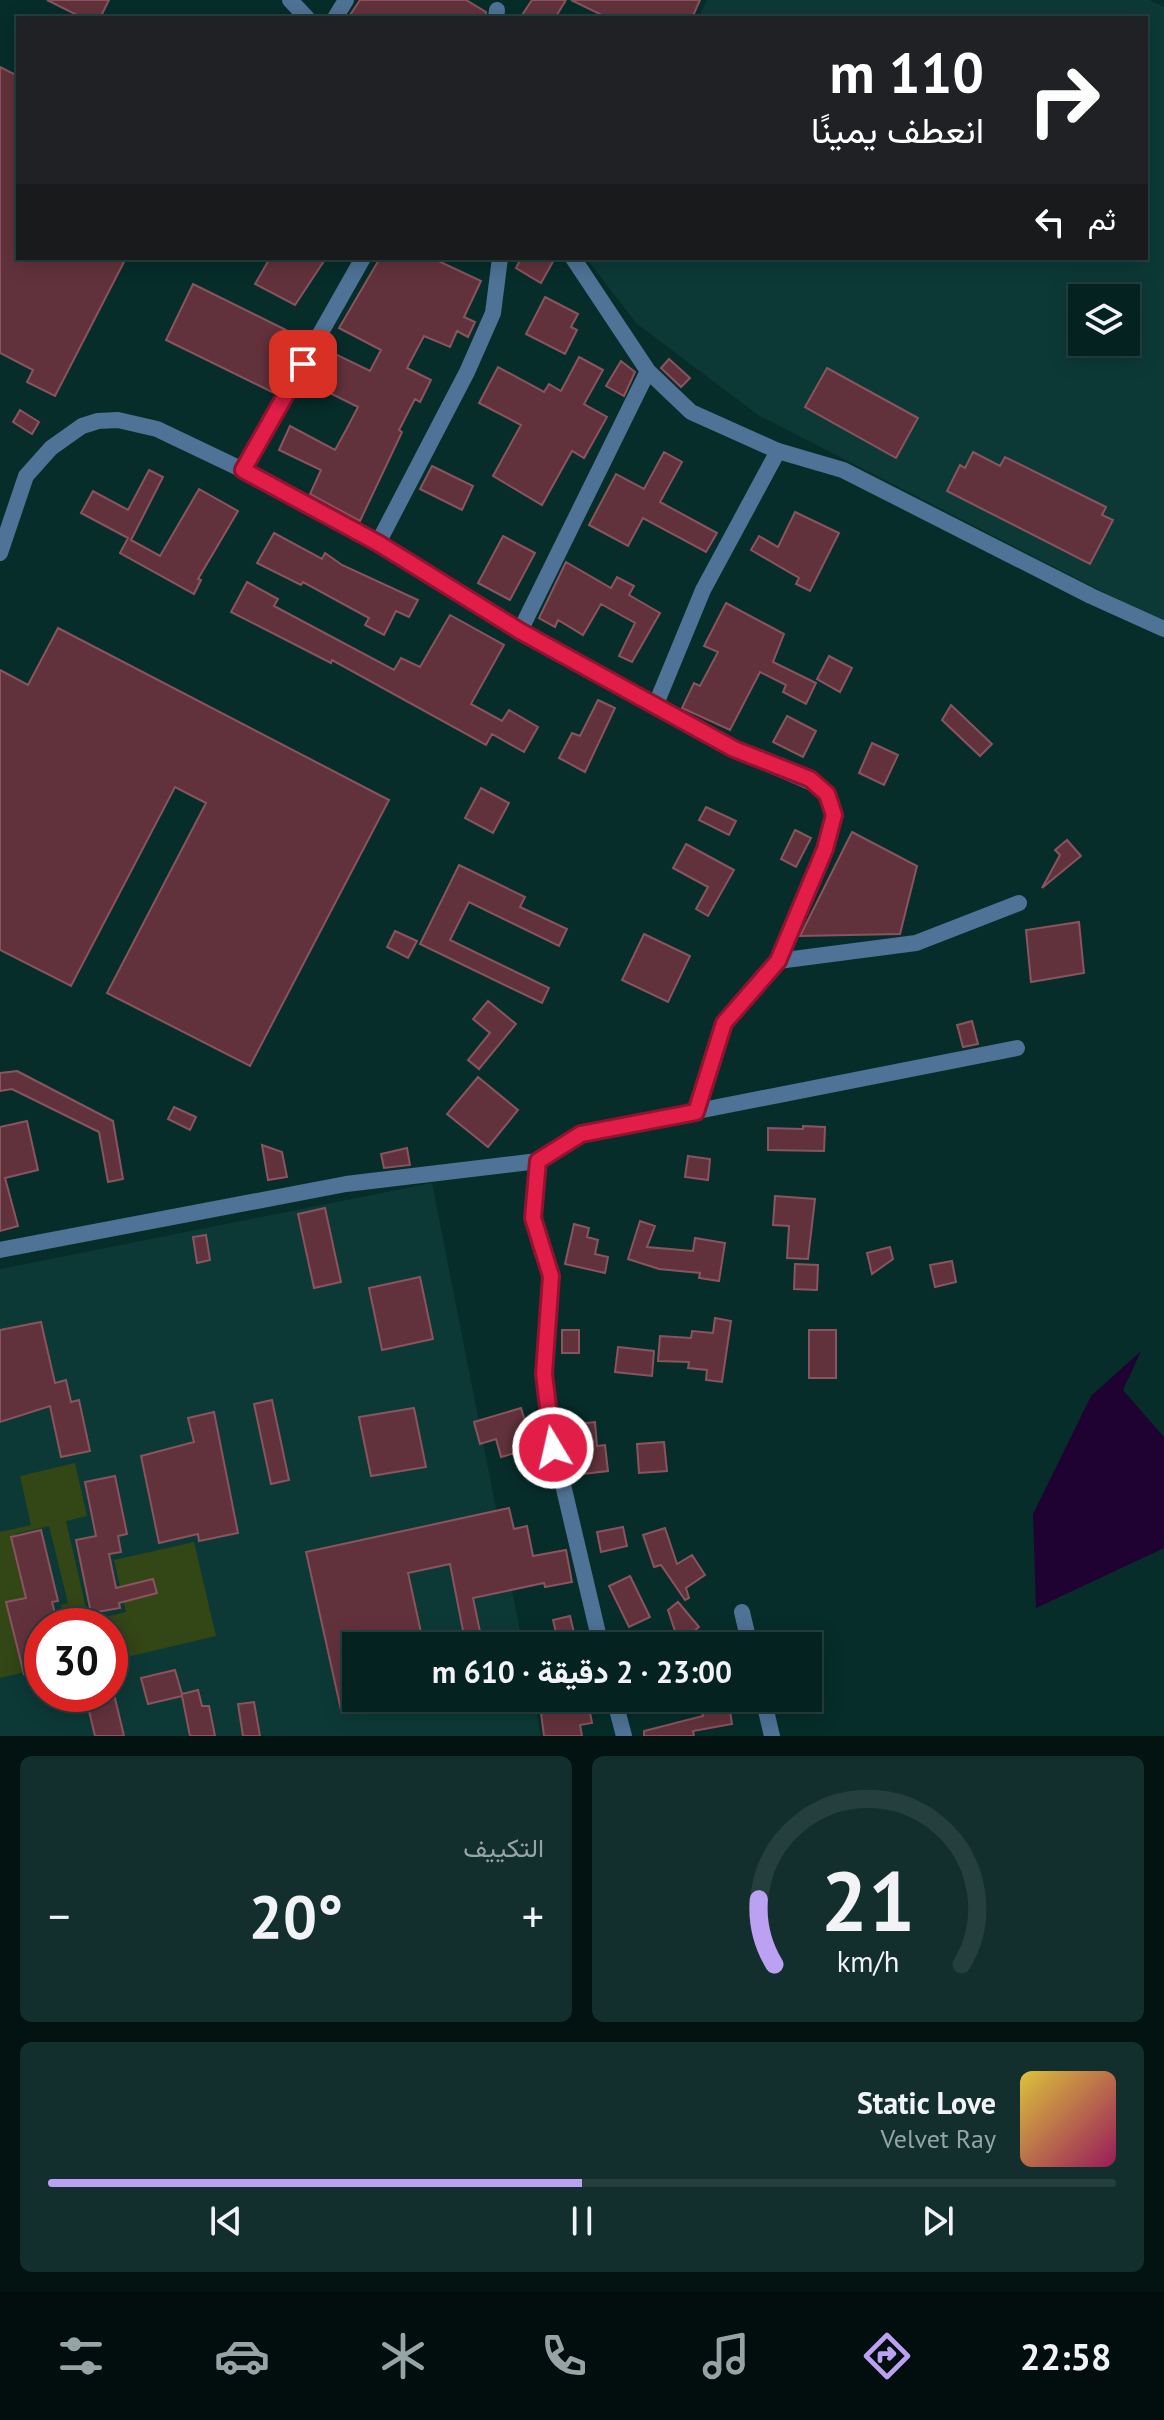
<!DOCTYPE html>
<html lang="ar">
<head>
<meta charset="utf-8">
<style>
  :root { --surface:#042220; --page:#122f2d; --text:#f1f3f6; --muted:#97a4a5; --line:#253f3e; --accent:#bca0f2 }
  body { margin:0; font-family:"PT Sans",Vazirmatn,sans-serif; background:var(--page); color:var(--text); direction:rtl; height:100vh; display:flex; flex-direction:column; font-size:30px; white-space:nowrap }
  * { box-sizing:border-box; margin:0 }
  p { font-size:26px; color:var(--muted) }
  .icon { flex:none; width:44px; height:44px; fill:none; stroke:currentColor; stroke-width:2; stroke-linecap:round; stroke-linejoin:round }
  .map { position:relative; height:1736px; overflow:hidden; direction:ltr }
  .panel { display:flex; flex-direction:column; gap:20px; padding:20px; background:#021312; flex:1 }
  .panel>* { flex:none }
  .guide { position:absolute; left:16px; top:16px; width:1132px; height:244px; border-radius:0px; box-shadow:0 4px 20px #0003,0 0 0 2px var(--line); direction:rtl; background:#202124; color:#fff; overflow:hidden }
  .tools { position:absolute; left:1068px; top:284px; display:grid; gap:16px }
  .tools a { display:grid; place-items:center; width:72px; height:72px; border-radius:0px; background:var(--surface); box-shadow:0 4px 20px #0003,0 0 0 2px var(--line); font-size:40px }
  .speed { position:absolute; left:24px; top:1608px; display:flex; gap:16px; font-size:40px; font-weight:700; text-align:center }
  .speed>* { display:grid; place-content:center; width:104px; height:104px; border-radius:50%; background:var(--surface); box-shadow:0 4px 20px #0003,0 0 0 2px var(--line); line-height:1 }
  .speed .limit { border:12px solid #d22; background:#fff; color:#111 }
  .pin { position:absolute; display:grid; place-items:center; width:68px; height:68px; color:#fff; margin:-34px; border-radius:16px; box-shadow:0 4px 12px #0006 }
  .me { position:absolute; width:88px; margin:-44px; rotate:351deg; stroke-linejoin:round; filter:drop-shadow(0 0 6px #0008) }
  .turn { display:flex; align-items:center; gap:28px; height:168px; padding:0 32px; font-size:36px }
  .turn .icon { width:104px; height:104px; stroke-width:2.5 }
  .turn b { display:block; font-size:56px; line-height:68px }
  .then { display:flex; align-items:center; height:76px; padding:0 32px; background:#0003; gap:16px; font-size:30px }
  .big { font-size:60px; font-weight:800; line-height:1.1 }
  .panel .widget { flex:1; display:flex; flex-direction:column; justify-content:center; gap:12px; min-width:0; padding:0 28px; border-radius:12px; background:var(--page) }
  .panel .dial { align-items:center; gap:0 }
  .dial svg { height:208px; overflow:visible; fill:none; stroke:var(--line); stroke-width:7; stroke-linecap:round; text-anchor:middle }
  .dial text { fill:var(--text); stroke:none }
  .song { display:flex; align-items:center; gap:24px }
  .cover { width:96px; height:96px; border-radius:12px; background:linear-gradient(135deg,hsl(50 70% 55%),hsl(330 70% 35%)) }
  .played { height:8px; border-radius:4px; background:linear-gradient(90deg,var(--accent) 50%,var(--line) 50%) }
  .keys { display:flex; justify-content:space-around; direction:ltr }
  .heat { display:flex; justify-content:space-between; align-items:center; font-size:44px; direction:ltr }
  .panel .tiles { flex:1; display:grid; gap:20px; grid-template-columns:1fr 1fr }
  .widget:last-child { grid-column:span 2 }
  .trip { position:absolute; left:342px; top:1632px; width:480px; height:80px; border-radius:0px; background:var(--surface); box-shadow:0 4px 20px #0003,0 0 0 2px var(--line); font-weight:800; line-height:80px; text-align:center; direction:rtl }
  .menu { display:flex; height:128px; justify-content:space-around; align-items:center; background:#020e0d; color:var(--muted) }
  .menu .icon { width:56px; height:56px }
  .menu .on { color:var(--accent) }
  .menu b { font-size:36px; color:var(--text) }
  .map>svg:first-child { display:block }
  .built { fill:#0c3936; fill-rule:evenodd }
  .green { fill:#334615 }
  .water { fill:#1f0132 }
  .building { fill:#62323c; stroke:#88545e; stroke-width:2 }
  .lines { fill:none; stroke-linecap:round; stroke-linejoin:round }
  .street { stroke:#4e7396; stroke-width:16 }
  .route-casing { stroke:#92132f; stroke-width:20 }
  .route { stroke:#e11d48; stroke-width:14 }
</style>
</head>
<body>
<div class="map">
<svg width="1164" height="1736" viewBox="0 0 1164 1736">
  <rect width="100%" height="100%" fill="#062d2a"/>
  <!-- built -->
  <path class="built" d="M707 0H1149L1164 7V623L758 415 636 323 586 258H1146V18H698ZM1082 298H1126V342H1082Z
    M432 1183 523 1646H356V1698H534L541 1736H0V1269ZM42 1626H110V1694H42Z"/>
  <!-- green -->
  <path class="green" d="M75 1463 87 1516 66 1521 89 1621 126 1612 114 1560 194 1542 216 1636 110 1661V1626H49L64 1621 61 1605 68 1603 49 1526 15 1534 30 1599 25 1672 0 1678V1532L31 1525 20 1476Z"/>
  <!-- water -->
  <path class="water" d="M1141 1351 1123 1390 1164 1437V1548L1036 1608 1033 1514 1091 1396Z"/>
  <!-- building -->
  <path class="building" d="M47 0H109L100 18H83Z
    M360 0H466L486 12 485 18H348Z
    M532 0H566L555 18H520Z
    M571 0H700L692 18H608Z
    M0 67 18 76V258H126L55 396 27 382 33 370 0 353Z
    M270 258H326L295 305 255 284Z
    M380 258H432L481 281 464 317 475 322 468 337 457 331 450 347 424 336 407 368 431 380 420 402 415 399 399 430 402 432 360 521 310 494 321 470 279 450 290 426 335 450 346 430 358 407 312 384 329 351 370 371 381 350 339 328Z
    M521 258H555L541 283 516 268Z
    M193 284 286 330 274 354 291 363 274 393 166 340Z
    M545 297 578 314 571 327 577 330 565 354 526 334Z
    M579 357 603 370 584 404 607 417 584 458 572 451 542 505 493 476 521 425 479 403 498 367 544 392 549 384 561 391Z
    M669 359 690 378 681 387 661 368Z
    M621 361 635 372 624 396 606 386Z
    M827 368 918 418 896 458 805 407Z
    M20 410 39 422 32 434 13 422Z
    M664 452 682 462 660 502 717 533 706 552 643 518 628 546 589 525 616 474 644 489Z
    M973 452 1000 466 1005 457 1106 507 1102 515 1113 520 1090 564 947 491 960 465 965 468Z
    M432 466 473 486 462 510 420 489Z
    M149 470 163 477 131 540 160 556 199 489 238 511 198 579 201 580 194 594 120 553 128 538 81 513 93 491 128 510Z
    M795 512 839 533 810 591 796 584 799 578 751 550 759 536 778 547Z
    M274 533 322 559 325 553 342 565 418 600 409 617 396 611 384 635 365 625 369 618 303 582 301 585 257 563Z
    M503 536 535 553 510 600 478 583Z
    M566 562 611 588 617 577 634 586 629 595 660 613 632 662 619 656 635 623 601 604 583 635 558 620 555 627 539 618Z
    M247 582 278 599 274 606 394 670 401 658 420 667 450 615 504 645 471 704 502 721 509 710 538 727 524 752 492 734 486 745 332 660 331 663 231 612Z
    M726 603 784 634 773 662 816 683 806 704 783 692 786 685 760 672 730 730 682 708 694 683 700 686 718 652 704 646Z
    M58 628 389 800 250 1066 107 993 206 803 175 787 71 986 0 950V670L28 685Z
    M829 656 852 668 840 692 817 679Z
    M598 700 615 708 585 772 559 758 572 733 580 736Z
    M951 705 992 744 980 756 942 720Z
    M787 716 816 731 803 757 773 742Z
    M872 743 898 755 884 785 859 773Z
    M481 788 509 803 493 833 465 818Z
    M706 807 736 821 729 835 699 820Z
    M795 830 811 838 796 867 781 859Z
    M852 832 917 866 900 934 800 936Z
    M1067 840 1081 856 1042 888 1060 855 1055 850Z
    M686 844 734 870 708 916 696 909 708 887 673 868Z
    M459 865 525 897 520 907 567 929 559 946 469 902 450 940 549 988 542 1003 420 944Z
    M1079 922 1084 973 1031 982 1026 930Z
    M395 931 417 941 408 958 387 947Z
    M644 934 690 956 668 1002 622 980Z
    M488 1001 516 1024 479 1069 468 1060 490 1033 473 1019Z
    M972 1021 978 1044 963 1047 957 1025Z
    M17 1071 113 1121 123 1179 108 1182 99 1132 12 1089 0 1091V1073Z
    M478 1077 518 1110 488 1147 447 1114Z
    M174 1107 196 1117 190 1130 168 1119Z
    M27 1121 38 1170 5 1178 18 1226 0 1231V1127Z
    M803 1126 825 1127 824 1151 768 1150V1128L803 1129Z
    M262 1145 282 1152 287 1177 268 1180Z
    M407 1148 410 1165 384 1168 381 1154Z
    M688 1156 710 1159 708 1180 685 1177Z
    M775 1196 815 1199 808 1259 787 1258 789 1226 773 1225Z
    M325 1208 341 1282 314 1288 298 1214Z
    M640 1221 655 1226 647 1247 693 1251 695 1238 725 1243 719 1281 699 1278 700 1273 659 1269 628 1259Z
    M574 1224 589 1228 587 1237 598 1240 595 1254 608 1257 605 1273 565 1264Z
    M206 1235 210 1260 197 1263 193 1237Z
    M890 1247 893 1259 872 1274 867 1253Z
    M952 1261 956 1282 935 1287 930 1265Z
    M795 1264 818 1265 817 1290 794 1289Z
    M420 1277 433 1339 382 1350 369 1288Z
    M715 1318 731 1321 722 1382 706 1380 707 1370 688 1368 689 1362 658 1361 660 1336 691 1338 692 1331 713 1333Z
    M41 1322 55 1383 66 1380 71 1402 79 1400 90 1451 61 1457 50 1406 0 1422V1330Z
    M562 1330H579V1353H562Z
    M809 1330H836V1378H809Z
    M618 1347 654 1351 652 1376 615 1372Z
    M272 1400 289 1480 271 1484 254 1404Z
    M414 1408 426 1467 371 1476 359 1417Z
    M521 1408 533 1448 501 1457 496 1439 480 1444 474 1422Z
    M214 1412 238 1533 199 1541 198 1534 159 1543 141 1456 194 1442 188 1418Z
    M595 1422 597 1446 605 1445 608 1471 574 1475 567 1425Z
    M664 1442 667 1471 639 1473 637 1444Z
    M115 1476 127 1534 118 1536 121 1552 109 1554 116 1588 153 1579 157 1593 119 1603 120 1608 91 1613 76 1540 96 1536 85 1482Z
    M509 1508 514 1529 527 1526 533 1556 566 1550 572 1582 545 1587 544 1583 473 1598 483 1646H466L450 1564 408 1573 424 1646H356V1707L341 1710 306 1552Z
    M623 1527 627 1546 601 1552 597 1532Z
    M665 1528 677 1564 692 1555 705 1575 686 1588 689 1598 685 1600 661 1565 654 1567 643 1535Z
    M41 1530 58 1601 52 1602 56 1617 42 1620V1670L24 1674 6 1602 26 1598 11 1537Z
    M630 1576 650 1617 629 1627 609 1586Z
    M678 1602 699 1627 692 1633 696 1638 687 1646H680L668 1610Z
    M570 1616 576 1641 559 1645 553 1620Z
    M175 1670 182 1694 198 1690 202 1706H209L215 1736H190L182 1696 148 1704 141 1678Z
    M85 1694H114L124 1736H95Z
    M539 1698H579L580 1704 588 1702 592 1723 580 1725 582 1736H544Z
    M728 1698 732 1724 693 1731 694 1736H644V1731L703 1716 700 1703Z
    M254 1702 260 1736H243L238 1704Z"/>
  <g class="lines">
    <!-- street -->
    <path class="street" d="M290 0 307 18
      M335 18 346 0
      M496 18 497 10
      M573 258 648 371 691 412 778 451 843 470 1091 596 1164 629
      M243 470 363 258
      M378 543 467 372 493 313 500 258
      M0 553 26 476 51 448 82 426 98 421 118 420 157 429 243 470 378 543 520 631 734 749 819 786 832 804 834 815 825 849 778 961 724 1023 696 1112
      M520 631 648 371
      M656 704 703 590 778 451
      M778 961 916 943 1019 903
      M538 1161 533 1218 551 1276 544 1374 548 1421 601 1646
      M0 1250 346 1184 538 1161 581 1134 1017 1048
      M742 1612 750 1646
      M614 1698 624 1736
      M763 1698 772 1736"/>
  </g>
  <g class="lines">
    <!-- route casing -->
    <g class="route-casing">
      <path id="route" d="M303 364 243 470 378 543 520 631 734 749 810 779 827 794 834 815 825 849 778 961 724 1023 696 1112 581 1134 538 1161 533 1218 551 1276 544 1374 553 1448"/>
    </g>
    <!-- route -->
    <use href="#route" class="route"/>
  </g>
</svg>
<div class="tools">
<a><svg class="icon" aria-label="layers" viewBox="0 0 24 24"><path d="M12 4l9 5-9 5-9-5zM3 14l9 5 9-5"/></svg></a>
</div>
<div class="speed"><div class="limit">30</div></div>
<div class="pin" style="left:303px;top:364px;background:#d93025"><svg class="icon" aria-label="arrive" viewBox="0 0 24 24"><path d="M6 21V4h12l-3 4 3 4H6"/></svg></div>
<svg class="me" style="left:553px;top:1448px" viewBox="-20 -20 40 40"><circle r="17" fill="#e11d48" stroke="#fff" stroke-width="3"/><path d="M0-11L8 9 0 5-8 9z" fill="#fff"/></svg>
<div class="trip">23:00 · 2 دقيقة · 610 m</div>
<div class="guide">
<div class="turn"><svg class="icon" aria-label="right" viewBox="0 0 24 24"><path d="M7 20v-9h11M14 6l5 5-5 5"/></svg><div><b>110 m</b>انعطف يمينًا</div></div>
<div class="then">ثم<svg class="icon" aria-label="left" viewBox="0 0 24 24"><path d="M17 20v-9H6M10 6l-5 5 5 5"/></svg></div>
</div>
</div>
<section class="panel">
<div class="tiles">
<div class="widget dial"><svg viewBox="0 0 100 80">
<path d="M14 69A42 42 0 1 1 86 69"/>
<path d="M14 69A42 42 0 0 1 8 44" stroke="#bca0f2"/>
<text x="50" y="56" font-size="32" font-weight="700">21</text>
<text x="50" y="72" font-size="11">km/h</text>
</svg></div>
<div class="widget"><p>التكييف</p>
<div class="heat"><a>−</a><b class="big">20°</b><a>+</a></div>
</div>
<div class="widget">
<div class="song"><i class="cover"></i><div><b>Static Love</b><p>Velvet Ray</p></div></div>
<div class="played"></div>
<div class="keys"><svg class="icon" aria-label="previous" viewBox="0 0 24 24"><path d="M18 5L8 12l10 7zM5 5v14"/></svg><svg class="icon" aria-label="pause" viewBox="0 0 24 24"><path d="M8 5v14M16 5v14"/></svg><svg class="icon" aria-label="next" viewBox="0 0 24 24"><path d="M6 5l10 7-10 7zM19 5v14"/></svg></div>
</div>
</div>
</section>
<nav class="menu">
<b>22:58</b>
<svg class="icon on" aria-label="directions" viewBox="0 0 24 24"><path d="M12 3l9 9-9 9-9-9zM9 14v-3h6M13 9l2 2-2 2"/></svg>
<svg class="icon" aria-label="music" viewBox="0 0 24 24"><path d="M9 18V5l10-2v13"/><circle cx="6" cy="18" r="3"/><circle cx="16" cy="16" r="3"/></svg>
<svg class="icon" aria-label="phone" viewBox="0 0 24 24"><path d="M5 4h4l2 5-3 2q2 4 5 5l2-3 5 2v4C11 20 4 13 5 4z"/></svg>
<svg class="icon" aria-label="climate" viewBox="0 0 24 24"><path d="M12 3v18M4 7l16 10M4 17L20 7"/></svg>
<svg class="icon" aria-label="car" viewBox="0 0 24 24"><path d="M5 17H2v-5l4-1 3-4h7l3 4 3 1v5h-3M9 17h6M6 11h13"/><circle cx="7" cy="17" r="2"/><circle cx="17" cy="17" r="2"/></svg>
<svg class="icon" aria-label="filters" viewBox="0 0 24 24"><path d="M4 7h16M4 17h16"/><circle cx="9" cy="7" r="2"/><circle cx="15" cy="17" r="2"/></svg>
</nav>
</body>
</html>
